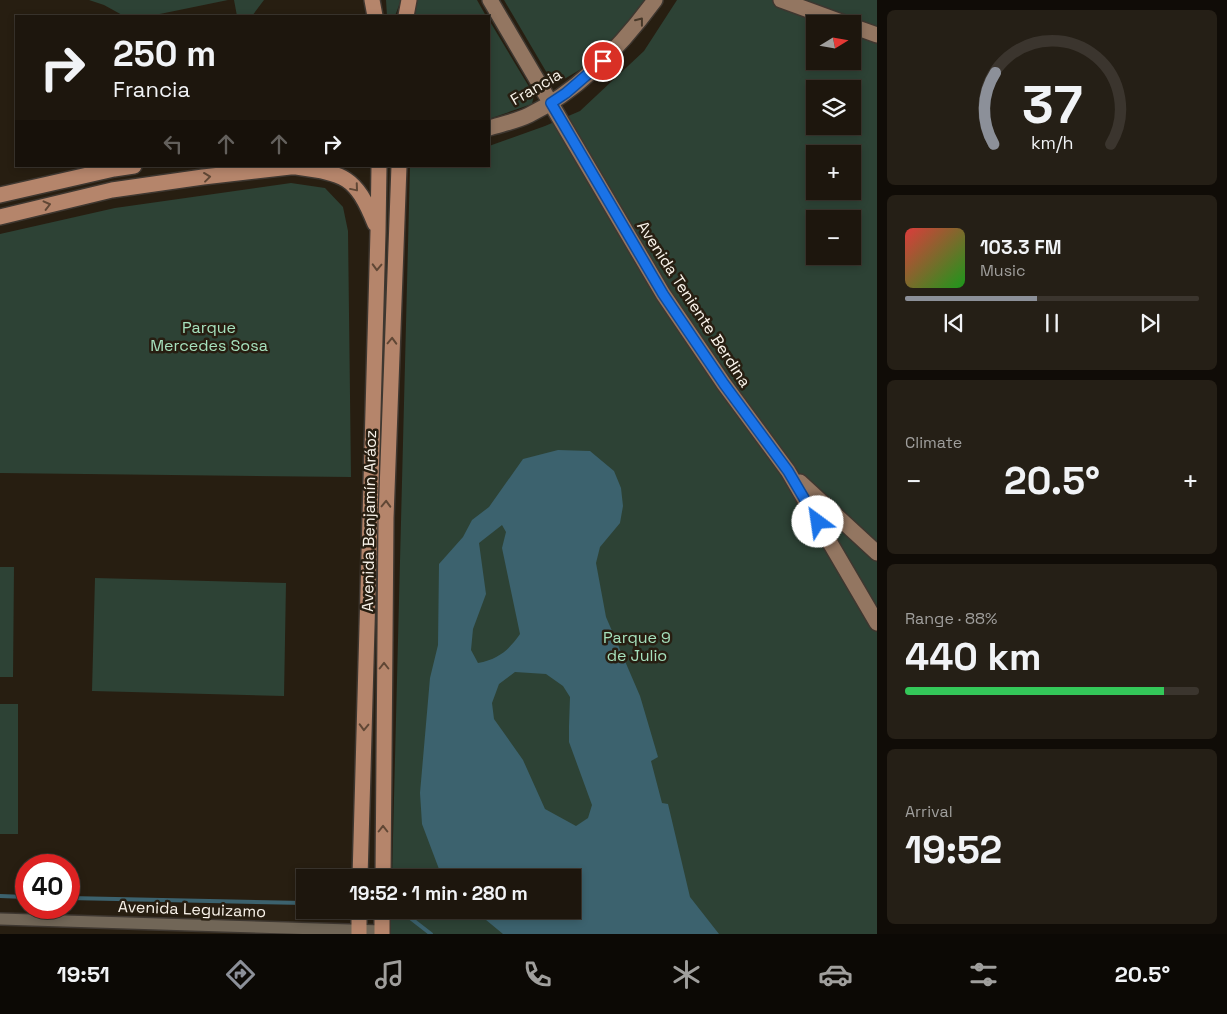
<!DOCTYPE html>
<html lang="en">
<head>
<meta charset="utf-8">
<style>
  :root { --surface:#1d160d; --page:#251f16; --text:#f1f3f6; --muted:#a09f9d; --line:#3b352e; --accent:#8c9099 }
  body { margin:0; font-family:"Space Grotesk",sans-serif; background:var(--page); color:var(--text); height:100vh; display:flex; flex-direction:column; font-size:19px; white-space:nowrap }
  * { box-sizing:border-box; margin:0 }
  p { font-size:16px; color:var(--muted) }
  .icon { flex:none; width:28px; height:28px; fill:none; stroke:currentColor; stroke-width:2; stroke-linecap:round; stroke-linejoin:round }
  .map { position:relative; flex:1; overflow:hidden }
  .panel { display:flex; flex-direction:column; gap:10px; padding:10px; background:#100c07; width:350px }
  .panel>* { flex:none }
  .banner { position:absolute; left:15px; top:15px; width:475px; height:152px; border-radius:0px; box-shadow:0 2px 8px #0003,0 0 0 1px var(--line); background:#1d160d; color:var(--text); overflow:hidden }
  .needle { width:32px; rotate:79deg }
  .fabs { position:absolute; left:806px; top:15px; display:grid; gap:10px }
  .fabs a { display:grid; place-items:center; width:55px; height:55px; border-radius:0px; background:var(--surface); box-shadow:0 2px 8px #0003,0 0 0 1px var(--line); font-size:25px }
  .speed { position:absolute; left:15px; top:854px; display:flex; gap:10px; font-size:25px; font-weight:700; text-align:center }
  .speed>* { display:grid; place-content:center; width:65px; height:65px; border-radius:50%; background:var(--surface); box-shadow:0 2px 8px #0003,0 0 0 1px var(--line); line-height:1 }
  .speed .limit { border:8px solid #d22; background:#fff; color:#111 }
  .pin { position:absolute; display:grid; place-items:center; width:42px; height:42px; color:#fff; margin:-21px; border:2px solid #fff; border-radius:50%; box-shadow:0 1px 5px #0007 }
  .me { position:absolute; width:55px; margin:-28px; rotate:329deg; stroke-linejoin:round; filter:drop-shadow(0 0 4px #0008) }
  .turn { display:flex; align-items:center; gap:18px; height:105px; padding:0 15px; font-size:22px }
  .turn .icon { width:65px; height:65px; stroke-width:2.5 }
  .turn b { display:block; font-size:35px; line-height:42px }
  .lanes { display:flex; align-items:center; height:48px; padding:0 15px; background:#0003; justify-content:center; gap:25px; direction:ltr }
  .lanes .off { opacity:.35 }
  .big { font-size:38px; font-weight:800; line-height:1.1 }
  .panel .card { flex:1; display:flex; flex-direction:column; justify-content:center; gap:8px; min-width:0; padding:0 18px; border-radius:8px; background:var(--page) }
  .panel .dial { align-items:center; gap:0 }
  .dial svg { height:130px; overflow:visible; fill:none; stroke:var(--line); stroke-width:7; stroke-linecap:round; text-anchor:middle }
  .dial text { fill:var(--text); stroke:none }
  .song { display:flex; align-items:center; gap:15px }
  .cover { width:60px; height:60px; border-radius:8px; background:linear-gradient(135deg,hsl(0 70% 55%),hsl(120 70% 35%)) }
  .played { height:5px; border-radius:2px; background:linear-gradient(90deg,var(--accent) 45%,var(--line) 45%) }
  .keys { display:flex; justify-content:space-around; direction:ltr }
  .heat { display:flex; justify-content:space-between; align-items:center; font-size:28px; direction:ltr }
  .charge { height:8px; border-radius:4px; background:linear-gradient(90deg,#34c759 88%,var(--line) 0) }
  .trip { position:absolute; left:296px; top:869px; width:285px; height:50px; border-radius:0px; background:var(--surface); box-shadow:0 2px 8px #0003,0 0 0 1px var(--line); font-weight:800; line-height:50px; text-align:center }
  .dock { display:flex; height:80px; justify-content:space-around; align-items:center; background:#0c0905; color:var(--muted) }
  .dock .icon { width:35px; height:35px }
  .dock .on { color:var(--accent) }
  .dock b { font-size:22px; color:var(--text) }
  main { display:flex; flex:1; min-height:0 }
  .map>svg:first-child { display:block }
  .green { fill:#2d4235; fill-rule:evenodd }
  .water { fill:#3c626e; fill-rule:evenodd }
  .lines { fill:none; stroke-linecap:round; stroke-linejoin:round }
  .stream { stroke:#3c626e; stroke-width:4 }
  .street-casing { stroke:#3e3730; stroke-width:14 }
  .secondary-casing { stroke:#3e3730; stroke-width:18 }
  .primary-casing { stroke:#3e3730; stroke-width:18 }
  .street { stroke:#716657; stroke-width:11 }
  .secondary { stroke:#937661; stroke-width:15 }
  .primary { stroke:#b5856b; stroke-width:15 }
  .oneway { stroke:#473829 }
  .oneway2 { stroke:#604735 }
  .route-casing { stroke:#114b97; stroke-width:12 }
  .route { stroke:#1a73e8; stroke-width:9 }
  .labels { text-anchor:middle; dominant-baseline:central; stroke-width:5; stroke-linejoin:round; paint-order:stroke }
  .street-label { font-size:16px; fill:#f9f3ea; stroke:#271e11 }
  .park-label { font-size:16px; fill:#a6e1bd; stroke:#271e11 }
</style>
</head>
<body>
<main>
<div class="map">
<svg width="877" height="934" viewBox="0 0 877 934">
  <rect width="100%" height="100%" fill="#271e11"/>
  <!-- green -->
  <path class="green" d="M89 0H228L150 16H124L104 5Z
    M234 0H264L252 16H237Z
    M386 0H401L395 16H387Z
    M417 0H477L486 16H415Z
    M504 0H645L618 36 588 65 554 85Z
    M677 0H877V934H390L391 910H572V878L392 877 410 166H489V146L545 126 580 111 644 51ZM815 24H852V61H815ZM815 89H852V126H815ZM815 154H852V191H815ZM815 219H852V256H815Z
    M489 20 534 95 532 104 489 119Z
    M291 183 325 188 343 207 348 231 351 477 0 473V234L115 208Z
    M0 567H14L13 677H0Z
    M95 578 286 583 284 696 92 691Z
    M0 704H18V834H0Z"/>
  <!-- water -->
  <path class="water" d="M558 450 590 451 614 471 621 488 623 506 620 523 600 547 596 563 606 617 640 696 658 757 651 761 662 803 668 804 690 897 719 934H503L474 910H572V878L442 877 422 824 420 793 430 678 438 645 439 564 463 537 472 520 489 507 523 459ZM502 525 506 532 502 548 520 634C508 651 498 659 478 663L471 650 473 629 486 594 479 543ZM515 672 546 674 563 686 570 697 569 726V742L592 805 588 818 576 826 545 809 523 760 494 719 492 703 499 684Z"/>
  <g class="lines">
    <!-- stream -->
    <path class="stream" d="M0 896 26 897
      M69 898 305 903
      M400 910 431 934"/>
    <!-- street casing -->
    <g class="street-casing">
      <path id="street" d="M0 919 382 931"/>
    </g>
    <!-- secondary casing -->
    <g class="secondary-casing">
      <path id="secondary" d="M490 0 663 294 724 384 788 471 877 623
        M781 0 847 24
        M852 26 877 35
        M489 128C502 124 517 121 529 115 580 90 622 45 655 0
        M800 482 877 553"/>
    </g>
    <!-- primary casing -->
    <g class="primary-casing">
      <path id="primary" d="M372 0 375 16
        M406 16 409 0
        M295 167C345 174 355 175 375 224
        M0 195 114 169 134 166
        M0 217 112 190 203 177 299 166
        M360 878 378 232 379 166
        M383 878 386 518 399 166
        M359 934V910
        M382 934V910"/>
    </g>
    <!-- street -->
    <use href="#street" class="street"/>
    <!-- secondary -->
    <use href="#secondary" class="secondary"/>
    <!-- primary -->
    <use href="#primary" class="primary"/>
  </g>
  <!-- one-way arrows -->
  <defs><path id="oneway-chevron" d="M-2-3.5L2.5 0L-2 3.5" fill="none" stroke-width="1.6" stroke-linecap="round" stroke-linejoin="round" transform="scale(1.25)"/></defs>
  <use class="oneway" href="#oneway-chevron" transform="translate(640 21) rotate(-52)"/>
  <g class="oneway2">
    <use href="#oneway-chevron" transform="translate(207 177) rotate(-7)"/>
    <use href="#oneway-chevron" transform="translate(355 188) rotate(50)"/>
    <use href="#oneway-chevron" transform="translate(47 205) rotate(-14)"/>
    <use href="#oneway-chevron" transform="translate(377 267) rotate(92)"/>
    <use href="#oneway-chevron" transform="translate(392 341) rotate(-88)"/>
    <use href="#oneway-chevron" transform="translate(386 504) rotate(-88)"/>
    <use href="#oneway-chevron" transform="translate(384 666) rotate(-90)"/>
    <use href="#oneway-chevron" transform="translate(364 727) rotate(92)"/>
    <use href="#oneway-chevron" transform="translate(383 829) rotate(-90)"/>
  </g>
  <g class="lines">
    <!-- route casing -->
    <g class="route-casing">
      <path id="route" d="M603 61 566 93 551 103 663 294 724 384 788 471 818 522"/>
    </g>
    <!-- route -->
    <use href="#route" class="route"/>
  </g>
  <g class="labels">
    <!-- street labels -->
    <g class="street-label">
      <text transform="translate(536 87) rotate(-30)">Francia</text>
      <text transform="translate(694 304) rotate(57)">Avenida Teniente Berdina</text>
      <text transform="translate(369 521) rotate(-89)">Avenida Benjamín Aráoz</text>
      <text transform="translate(192 909) rotate(2)">Avenida Leguizamo</text>
    </g>
    <!-- park labels -->
    <g class="park-label">
      <text x="209" y="327">Parque<tspan x="209" dy="18">Mercedes Sosa</tspan></text>
      <text x="637" y="637">Parque 9<tspan x="637" dy="18">de Julio</tspan></text>
    </g>
  </g>
</svg>
<div class="fabs">
<a><svg class="needle" viewBox="-14 -14 28 28"><path d="M0-13l5 13h-10z" fill="#e53935"/><path d="M0 13l5-13h-10z" fill="#a09f9d"/></svg></a>
<a><svg class="icon" aria-label="layers" viewBox="0 0 24 24"><path d="M12 4l9 5-9 5-9-5zM3 14l9 5 9-5"/></svg></a>
<a>+</a>
<a>−</a>
</div>
<div class="speed"><div class="limit">40</div></div>
<div class="pin" style="left:603px;top:61px;background:#d93025"><svg class="icon" aria-label="arrive" viewBox="0 0 24 24"><path d="M6 21V4h12l-3 4 3 4H6"/></svg></div>
<svg class="me" style="left:818px;top:522px" viewBox="-20 -20 40 40"><circle r="19" fill="#fff"/><path d="M0-13L10 11 0 6-10 11z" fill="#1a73e8"/></svg>
<div class="trip">19:52 · 1 min · 280 m</div>
<div class="banner">
<div class="turn"><svg class="icon" aria-label="right" viewBox="0 0 24 24"><path d="M7 20v-9h11M14 6l5 5-5 5"/></svg><div><b>250 m</b>Francia</div></div>
<div class="lanes"><svg class="icon off" aria-label="left" viewBox="0 0 24 24"><path d="M17 20v-9H6M10 6l-5 5 5 5"/></svg><svg class="icon off" aria-label="ahead" viewBox="0 0 24 24"><path d="M12 20V5M6 11l6-6 6 6"/></svg><svg class="icon off" aria-label="ahead" viewBox="0 0 24 24"><path d="M12 20V5M6 11l6-6 6 6"/></svg><svg class="icon" aria-label="right" viewBox="0 0 24 24"><path d="M7 20v-9h11M14 6l5 5-5 5"/></svg></div>
</div>
</div>
<section class="panel">
<div class="card dial"><svg viewBox="0 0 100 80">
<path d="M14 69A42 42 0 1 1 86 69"/>
<path d="M14 69A42 42 0 0 1 15 25" stroke="#8c9099"/>
<text x="50" y="56" font-size="32" font-weight="700">37</text>
<text x="50" y="72" font-size="11">km/h</text>
</svg></div>
<div class="card">
<div class="song"><i class="cover"></i><div><b>103.3 FM</b><p>Music</p></div></div>
<div class="played"></div>
<div class="keys"><svg class="icon" aria-label="previous" viewBox="0 0 24 24"><path d="M18 5L8 12l10 7zM5 5v14"/></svg><svg class="icon" aria-label="pause" viewBox="0 0 24 24"><path d="M8 5v14M16 5v14"/></svg><svg class="icon" aria-label="next" viewBox="0 0 24 24"><path d="M6 5l10 7-10 7zM19 5v14"/></svg></div>
</div>
<div class="card"><p>Climate</p>
<div class="heat"><a>−</a><b class="big">20.5°</b><a>+</a></div>
</div>
<div class="card"><p>Range · 88%</p><b class="big">440 km</b><div class="charge"></div></div>
<div class="card"><p>Arrival</p><b class="big">19:52</b></div>
</section>
</main>
<nav class="dock">
<b>19:51</b>
<svg class="icon on" aria-label="directions" viewBox="0 0 24 24"><path d="M12 3l9 9-9 9-9-9zM9 14v-3h6M13 9l2 2-2 2"/></svg>
<svg class="icon" aria-label="music" viewBox="0 0 24 24"><path d="M9 18V5l10-2v13"/><circle cx="6" cy="18" r="3"/><circle cx="16" cy="16" r="3"/></svg>
<svg class="icon" aria-label="phone" viewBox="0 0 24 24"><path d="M5 4h4l2 5-3 2q2 4 5 5l2-3 5 2v4C11 20 4 13 5 4z"/></svg>
<svg class="icon" aria-label="climate" viewBox="0 0 24 24"><path d="M12 3v18M4 7l16 10M4 17L20 7"/></svg>
<svg class="icon" aria-label="car" viewBox="0 0 24 24"><path d="M5 17H2v-5l4-1 3-4h7l3 4 3 1v5h-3M9 17h6M6 11h13"/><circle cx="7" cy="17" r="2"/><circle cx="17" cy="17" r="2"/></svg>
<svg class="icon" aria-label="filters" viewBox="0 0 24 24"><path d="M4 7h16M4 17h16"/><circle cx="9" cy="7" r="2"/><circle cx="15" cy="17" r="2"/></svg>
<b>20.5°</b>
</nav>
</body>
</html>
